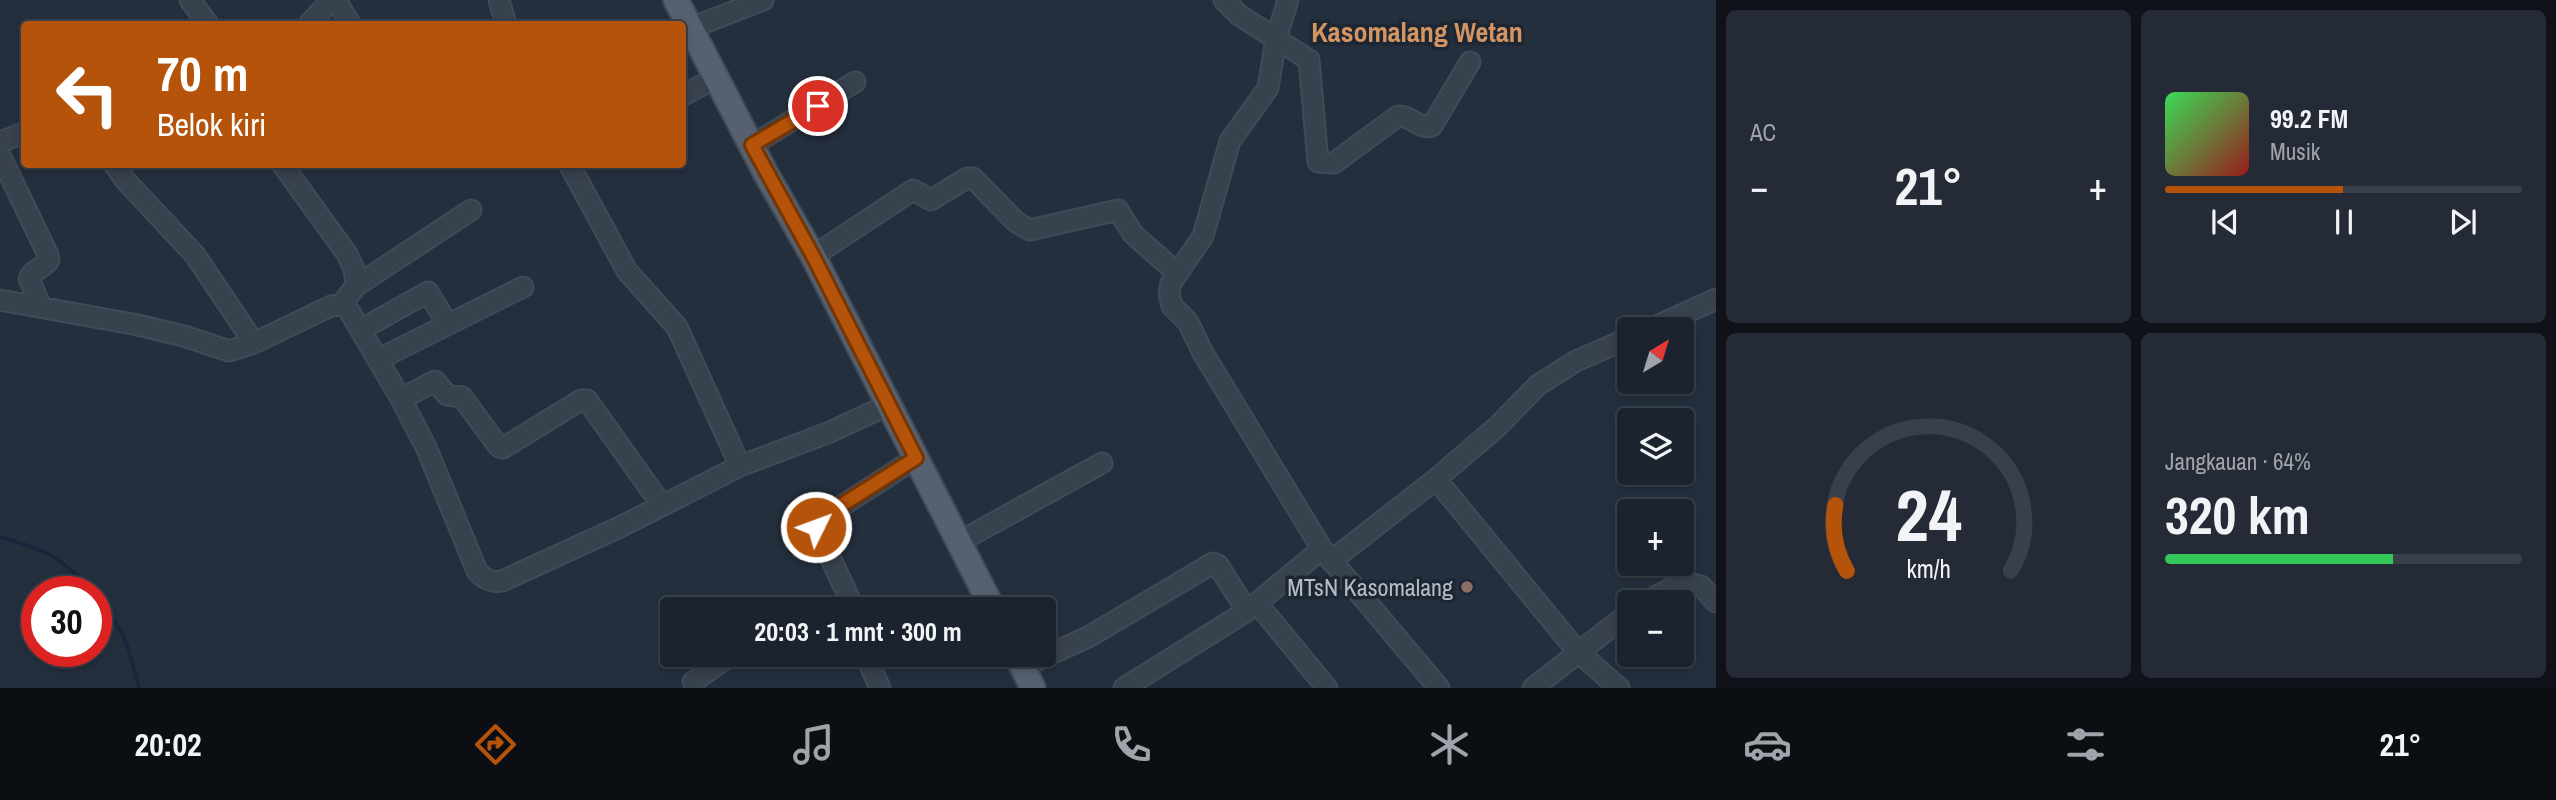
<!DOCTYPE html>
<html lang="id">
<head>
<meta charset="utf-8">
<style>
  :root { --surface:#1b232e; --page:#242b36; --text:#f1f3f6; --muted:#a0a4aa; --line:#39404a; --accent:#b45309 }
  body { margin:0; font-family:"Archivo Narrow",sans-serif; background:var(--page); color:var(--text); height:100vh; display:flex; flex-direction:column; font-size:26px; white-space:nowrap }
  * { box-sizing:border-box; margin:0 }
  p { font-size:23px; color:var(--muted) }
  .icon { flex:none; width:38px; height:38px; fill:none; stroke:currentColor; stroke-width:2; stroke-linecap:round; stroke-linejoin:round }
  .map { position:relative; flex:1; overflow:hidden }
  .panel { display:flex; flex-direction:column; gap:10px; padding:10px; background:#0f1319; width:840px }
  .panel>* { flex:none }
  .hud { position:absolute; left:21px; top:21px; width:665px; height:147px; border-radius:7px; box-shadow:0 4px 10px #0003,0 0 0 2px var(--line); background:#b45309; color:#fff; overflow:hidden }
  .needle { width:46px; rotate:38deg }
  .buttons { position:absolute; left:1617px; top:317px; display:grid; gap:14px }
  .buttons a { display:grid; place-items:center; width:77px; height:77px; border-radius:7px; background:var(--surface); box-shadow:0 4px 10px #0003,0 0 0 2px var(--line); font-size:35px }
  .speed { position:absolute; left:21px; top:576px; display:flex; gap:14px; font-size:35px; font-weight:700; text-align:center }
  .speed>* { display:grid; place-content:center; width:91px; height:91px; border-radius:50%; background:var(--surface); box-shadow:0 4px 10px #0003,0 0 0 2px var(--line); line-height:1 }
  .speed .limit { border:10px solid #d22; background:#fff; color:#111 }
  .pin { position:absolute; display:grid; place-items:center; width:60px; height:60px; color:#fff; margin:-30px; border:4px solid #fff; border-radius:50%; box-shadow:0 2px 7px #0007 }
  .me { position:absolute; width:77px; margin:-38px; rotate:48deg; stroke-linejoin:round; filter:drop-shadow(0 0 5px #0008) }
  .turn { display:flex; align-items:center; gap:24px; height:147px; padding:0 21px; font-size:32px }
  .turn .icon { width:91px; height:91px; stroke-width:2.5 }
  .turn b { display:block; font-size:49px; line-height:60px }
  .big { font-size:52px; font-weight:800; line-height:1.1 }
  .panel .card { flex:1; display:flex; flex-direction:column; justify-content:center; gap:10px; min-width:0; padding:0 24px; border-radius:10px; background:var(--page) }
  .panel .dial { align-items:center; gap:0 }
  .dial svg { height:182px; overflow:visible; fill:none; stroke:var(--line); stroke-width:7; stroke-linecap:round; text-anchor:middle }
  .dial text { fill:var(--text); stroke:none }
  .song { display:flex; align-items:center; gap:21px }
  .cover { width:84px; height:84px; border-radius:10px; background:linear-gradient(135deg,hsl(130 70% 55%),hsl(0 70% 35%)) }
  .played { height:7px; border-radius:4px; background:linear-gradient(90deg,var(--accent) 50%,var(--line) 50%) }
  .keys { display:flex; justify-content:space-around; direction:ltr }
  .heat { display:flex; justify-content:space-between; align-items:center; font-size:38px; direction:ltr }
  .charge { height:10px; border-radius:5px; background:linear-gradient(90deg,#34c759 64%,var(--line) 0) }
  .panel .tiles { flex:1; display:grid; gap:10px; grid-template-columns:repeat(2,1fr) }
  .trip { position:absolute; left:660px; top:597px; width:396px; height:70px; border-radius:7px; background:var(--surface); box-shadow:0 4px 10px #0003,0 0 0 2px var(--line); font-weight:800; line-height:70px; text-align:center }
  .menu { display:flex; height:112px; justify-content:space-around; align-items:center; background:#0b0e12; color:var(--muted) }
  .menu .icon { width:49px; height:49px }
  .menu .selected { color:var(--accent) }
  .menu b { font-size:32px; color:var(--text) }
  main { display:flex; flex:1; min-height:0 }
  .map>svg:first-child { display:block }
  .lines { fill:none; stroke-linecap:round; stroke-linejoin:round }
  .stream { stroke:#17263c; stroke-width:3.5 }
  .minor-casing { stroke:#414a57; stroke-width:23 }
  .major-casing { stroke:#414a57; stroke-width:28 }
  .minor { stroke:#38414e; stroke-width:19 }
  .major { stroke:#56606e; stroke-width:24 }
  .route-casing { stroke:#753606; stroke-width:18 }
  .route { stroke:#b45309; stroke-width:12 }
  .education-dot { fill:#8d6e63; stroke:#1d2633; stroke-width:2.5 }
  .labels { text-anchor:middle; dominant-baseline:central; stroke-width:7; stroke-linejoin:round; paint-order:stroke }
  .poi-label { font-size:24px; fill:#b4bcc9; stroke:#1d2633; text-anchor:end }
  .quarter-label { font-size:28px; font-weight:bold; fill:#d59563; stroke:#1d2633 }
</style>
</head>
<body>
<main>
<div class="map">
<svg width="1716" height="688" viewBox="0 0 1716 688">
  <rect width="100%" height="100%" fill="#242f3e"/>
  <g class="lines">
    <!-- stream -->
    <path class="stream" d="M0 537C45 550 60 555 92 592
      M96 597C126 632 128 644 139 688"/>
    <!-- minor casing -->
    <g class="minor-casing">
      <path id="minor" d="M190 0 208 24
        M336 0 350 24
        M499 0 506 24
        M1224 0 1239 15 1309 60 1318 162 1334 163 1398 116C1411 115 1419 130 1432 126L1470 62
        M1288 0 1276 39 1268 88 1230 141 1203 236 1171 283 1169 294 1172 306 1188 322 1203 353 1322 549 1439 688
        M309 24 331 0
        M691 28 763 0
        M682 96 717 77
        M0 142 24 133
        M752 145 855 82
        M0 155 48 255 49 260C44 269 33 268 29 279L41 307
        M114 164 126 181 195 255 254 343
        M282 164 347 254 354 269 356 286 341 305
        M569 164 627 271 677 327 740 466
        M813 256 913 190 931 200 967 178H973L1016 222 1030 230 1118 210 1133 234 1177 273
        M356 286 471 210
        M0 300 133 324 184 336 229 351 254 343 331 306 341 305 348 309 401 399 426 447 477 571C484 579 491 583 502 581L620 527 740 466 830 432 888 405
        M362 329 428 292 447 323
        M1650 329 1716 299
        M379 359 523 287
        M401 399 435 381 447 395 462 397 499 447 503 448 581 400H587L661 504
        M1436 479 1577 651 1619 688
        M959 542 1102 463
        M1331 561 1436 479 1498 426 1538 385 1576 361 1629 338
        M1645 602 1683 582 1701 586 1716 602
        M1257 603 1327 688
        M851 609V602L816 527 817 522 916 458
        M865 654 880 688
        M1023 667 1090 636 1213 563 1218 565 1247 611
        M693 682 732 654
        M1124 688 1247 611 1322 549
        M1533 688 1629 613"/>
    </g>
    <!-- major casing -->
    <g class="major-casing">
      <path id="major" d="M676 0 765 172 813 256 993 609
        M1016 654 1033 688"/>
    </g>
    <!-- minor -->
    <use href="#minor" class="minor"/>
    <!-- major -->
    <use href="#major" class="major"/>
  </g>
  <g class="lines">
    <!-- route casing -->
    <g class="route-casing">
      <path id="route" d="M816 527 821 518 916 458 813 256 752 145 818 106"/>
    </g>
    <!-- route -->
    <use href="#route" class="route"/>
  </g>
  <!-- markers -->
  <circle class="education-dot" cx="1467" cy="587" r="7"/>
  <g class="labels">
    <!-- poi labels -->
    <g class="poi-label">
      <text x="1453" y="587">MTsN Kasomalang</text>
    </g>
    <!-- quarter labels -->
    <g class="quarter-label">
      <text x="1417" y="32">Kasomalang Wetan</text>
    </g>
  </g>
</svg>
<div class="buttons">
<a><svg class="needle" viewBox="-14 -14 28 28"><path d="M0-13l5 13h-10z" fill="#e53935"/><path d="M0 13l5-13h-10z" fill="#a0a4aa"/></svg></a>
<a><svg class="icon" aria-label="layers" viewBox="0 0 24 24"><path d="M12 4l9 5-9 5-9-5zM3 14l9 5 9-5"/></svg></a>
<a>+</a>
<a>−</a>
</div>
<div class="speed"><div class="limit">30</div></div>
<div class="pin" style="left:818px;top:106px;background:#d93025"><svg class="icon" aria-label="arrive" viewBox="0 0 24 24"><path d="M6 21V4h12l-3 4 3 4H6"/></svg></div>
<svg class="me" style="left:816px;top:527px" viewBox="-20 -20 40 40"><circle r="17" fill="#b45309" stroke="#fff" stroke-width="3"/><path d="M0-11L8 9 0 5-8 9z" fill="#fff"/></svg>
<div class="trip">20:03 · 1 mnt · 300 m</div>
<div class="hud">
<div class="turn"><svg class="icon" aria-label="left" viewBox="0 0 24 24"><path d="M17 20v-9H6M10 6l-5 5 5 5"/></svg><div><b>70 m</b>Belok kiri</div></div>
</div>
</div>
<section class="panel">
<div class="tiles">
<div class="card"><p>AC</p>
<div class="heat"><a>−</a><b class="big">21°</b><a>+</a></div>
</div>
<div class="card">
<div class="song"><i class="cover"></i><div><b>99.2 FM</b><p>Musik</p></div></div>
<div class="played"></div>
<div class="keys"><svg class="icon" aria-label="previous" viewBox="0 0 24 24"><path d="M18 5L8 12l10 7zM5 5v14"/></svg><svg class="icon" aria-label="pause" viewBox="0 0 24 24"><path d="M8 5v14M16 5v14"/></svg><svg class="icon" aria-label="next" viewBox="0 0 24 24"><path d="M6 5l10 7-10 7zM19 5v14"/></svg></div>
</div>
<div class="card dial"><svg viewBox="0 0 100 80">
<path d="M14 69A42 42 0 1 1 86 69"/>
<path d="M14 69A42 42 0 0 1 9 40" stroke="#b45309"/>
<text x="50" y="56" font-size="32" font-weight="700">24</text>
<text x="50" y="72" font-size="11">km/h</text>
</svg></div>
<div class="card"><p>Jangkauan · 64%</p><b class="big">320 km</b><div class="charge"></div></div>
</div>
</section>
</main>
<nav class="menu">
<b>20:02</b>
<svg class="icon selected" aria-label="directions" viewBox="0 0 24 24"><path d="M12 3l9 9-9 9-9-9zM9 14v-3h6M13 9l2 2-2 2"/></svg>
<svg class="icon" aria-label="music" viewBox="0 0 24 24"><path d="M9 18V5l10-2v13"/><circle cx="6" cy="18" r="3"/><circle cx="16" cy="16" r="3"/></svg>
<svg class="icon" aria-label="phone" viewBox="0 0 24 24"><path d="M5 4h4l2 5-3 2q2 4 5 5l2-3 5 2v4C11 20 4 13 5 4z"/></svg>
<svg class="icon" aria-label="climate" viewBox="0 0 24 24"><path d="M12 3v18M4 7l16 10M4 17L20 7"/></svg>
<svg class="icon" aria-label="car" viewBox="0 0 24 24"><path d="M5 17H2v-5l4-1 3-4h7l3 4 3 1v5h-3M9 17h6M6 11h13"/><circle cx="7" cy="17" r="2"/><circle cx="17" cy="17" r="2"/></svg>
<svg class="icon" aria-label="filters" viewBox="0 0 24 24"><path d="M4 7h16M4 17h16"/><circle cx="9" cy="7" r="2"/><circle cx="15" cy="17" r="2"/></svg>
<b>21°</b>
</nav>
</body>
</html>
